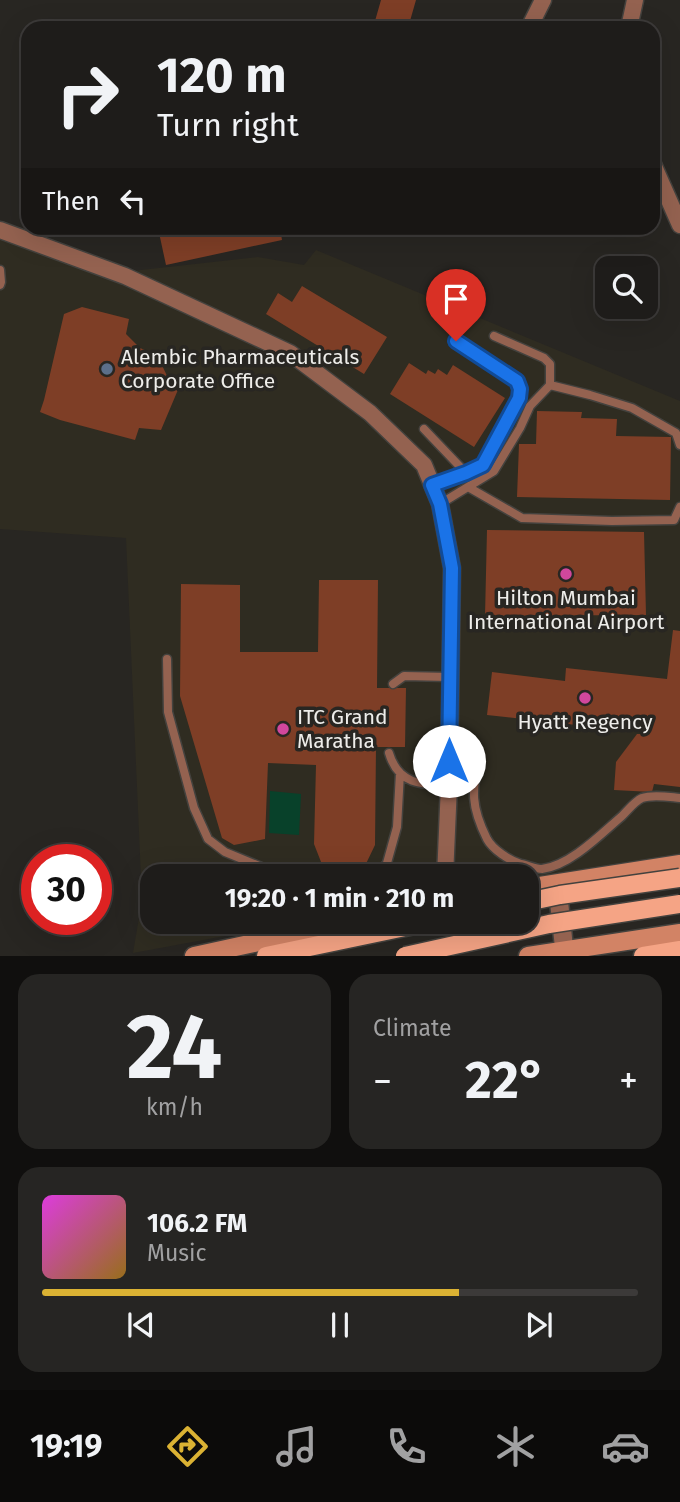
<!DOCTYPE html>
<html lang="en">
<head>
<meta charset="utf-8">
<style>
  :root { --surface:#1e1c1a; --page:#262523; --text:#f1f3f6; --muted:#a1a1a2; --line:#3c3a39; --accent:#dbb233 }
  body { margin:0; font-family:"Fira Sans",sans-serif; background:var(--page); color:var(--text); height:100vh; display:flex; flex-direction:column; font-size:26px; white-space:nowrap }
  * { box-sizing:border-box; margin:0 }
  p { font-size:23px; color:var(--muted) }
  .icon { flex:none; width:38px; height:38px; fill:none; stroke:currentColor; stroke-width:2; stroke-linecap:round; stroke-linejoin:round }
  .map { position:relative; height:956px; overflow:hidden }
  .panel { display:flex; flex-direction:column; gap:18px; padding:18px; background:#100f0e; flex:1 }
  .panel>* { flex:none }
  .hud { position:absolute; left:21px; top:21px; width:639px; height:214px; border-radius:21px; box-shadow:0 7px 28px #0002,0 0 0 2px var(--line); background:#1e1c1a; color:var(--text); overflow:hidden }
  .buttons { position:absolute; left:595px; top:256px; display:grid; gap:14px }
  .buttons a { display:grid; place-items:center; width:63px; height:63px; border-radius:14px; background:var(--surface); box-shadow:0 7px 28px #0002,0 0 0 2px var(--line); font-size:35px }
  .speed { position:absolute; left:21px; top:844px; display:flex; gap:14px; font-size:35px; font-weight:700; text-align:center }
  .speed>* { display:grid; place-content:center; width:91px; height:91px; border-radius:50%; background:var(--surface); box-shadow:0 7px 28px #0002,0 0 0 2px var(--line); line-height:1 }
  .speed .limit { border:10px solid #d22; background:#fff; color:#111 }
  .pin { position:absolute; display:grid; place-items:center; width:60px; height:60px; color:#fff; margin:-72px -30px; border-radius:50% 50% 50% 0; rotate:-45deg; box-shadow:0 0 7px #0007 }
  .pin .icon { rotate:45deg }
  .me { position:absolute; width:77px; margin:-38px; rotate:0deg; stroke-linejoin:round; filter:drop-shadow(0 0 5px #0008) }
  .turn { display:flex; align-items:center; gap:24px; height:147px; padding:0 21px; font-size:32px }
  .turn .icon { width:91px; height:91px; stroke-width:2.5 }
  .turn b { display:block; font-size:49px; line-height:60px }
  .then { display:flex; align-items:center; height:66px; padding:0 21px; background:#0003; gap:14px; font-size:26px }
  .big { font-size:52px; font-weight:700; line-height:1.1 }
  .panel .widget { flex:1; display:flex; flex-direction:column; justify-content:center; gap:10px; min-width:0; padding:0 24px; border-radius:21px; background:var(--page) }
  .panel .dial { align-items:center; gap:0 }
  .dial b { font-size:91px; line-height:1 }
  .song { display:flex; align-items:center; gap:21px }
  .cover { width:84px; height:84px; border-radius:10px; background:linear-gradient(135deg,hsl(300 70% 55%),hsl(40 70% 35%)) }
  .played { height:7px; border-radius:4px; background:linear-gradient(90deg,var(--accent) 70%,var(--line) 70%) }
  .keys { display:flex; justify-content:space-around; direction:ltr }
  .heat { display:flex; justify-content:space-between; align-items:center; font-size:38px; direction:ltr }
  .panel .tiles { flex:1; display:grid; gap:18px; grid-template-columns:1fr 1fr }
  .widget:last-child { grid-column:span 2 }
  .trip { position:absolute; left:140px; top:864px; width:399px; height:70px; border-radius:21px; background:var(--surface); box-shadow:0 7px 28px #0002,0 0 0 2px var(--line); font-weight:700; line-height:70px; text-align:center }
  .tab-bar { display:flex; height:112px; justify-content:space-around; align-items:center; background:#0c0b0a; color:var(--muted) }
  .tab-bar .icon { width:49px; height:49px }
  .tab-bar .on { color:var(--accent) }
  .tab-bar b { font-size:32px; color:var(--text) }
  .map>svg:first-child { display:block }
  .built { fill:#2f2c21 }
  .green { fill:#08412a }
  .building { fill:#7e3e26 }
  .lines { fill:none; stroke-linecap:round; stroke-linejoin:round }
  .service-casing { stroke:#44423e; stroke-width:11 }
  .minor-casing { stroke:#44423e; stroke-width:19 }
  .tertiary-casing { stroke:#44423e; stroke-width:21 }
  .secondary-casing { stroke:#44423e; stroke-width:21 }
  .primary-casing { stroke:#44423e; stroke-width:21 }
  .service { stroke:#946250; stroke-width:8 }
  .minor { stroke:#946250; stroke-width:16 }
  .tertiary { stroke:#946250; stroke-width:18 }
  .secondary { stroke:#d28365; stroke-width:18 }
  .primary { stroke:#f5a485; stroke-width:18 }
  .primary-bridge-casing { stroke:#44423e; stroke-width:21; stroke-linecap:butt }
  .primary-bridge { stroke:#f5a485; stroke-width:18 }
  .route-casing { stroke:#114b97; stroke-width:18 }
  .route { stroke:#1a73e8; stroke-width:12 }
  .service-dot { fill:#5c6f8a; stroke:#282622; stroke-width:2.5 }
  .hotel-dot { fill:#d1479c; stroke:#282622; stroke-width:2.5 }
  .labels { text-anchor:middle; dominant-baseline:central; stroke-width:7; stroke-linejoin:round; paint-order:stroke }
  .poi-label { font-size:21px; fill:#eeedea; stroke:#282622; text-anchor:start }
</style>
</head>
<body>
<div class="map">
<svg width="680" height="956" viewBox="0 0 680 956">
  <rect width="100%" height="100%" fill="#282622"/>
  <!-- built -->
  <path class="built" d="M0 227 114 273 258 257 304 265 316 250 680 401V858L527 880V877H152V922H301L133 953 142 900 126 538 0 529Z"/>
  <!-- green -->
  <path class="green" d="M270 791 301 794 299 835 269 833Z"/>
  <!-- building -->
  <path class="building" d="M381 0H416L408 28H373Z
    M158 228H280L282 240 166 265Z
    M302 286 387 337 364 374 266 314 278 293 292 302Z
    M82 307 129 319 126 334 140 348 157 355 170 382 180 385 161 430 139 428 135 440 60 420 40 412 44 400 64 314Z
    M409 363 426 374 428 370 435 374 438 369 447 375 453 365 505 398 474 447 390 394Z
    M537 411 582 412 581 418 617 419 616 436 671 437 670 500 517 497 519 444H536Z
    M487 530 644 532 646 615 485 616Z
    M319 580H378L377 688H406L405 747H376L375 845 363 870 342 873 323 867 314 844 316 765 268 763 265 839 234 845 222 838 180 696 181 584 240 585V652H318Z
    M673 630 680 631V787L654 784 652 792 614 790 616 762 637 734H649L650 724 596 718 594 727 487 715 492 672 565 681 566 668 667 679Z"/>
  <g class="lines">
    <!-- service casing -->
    <g class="service-casing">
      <path id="service" d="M0 270 1 282 0 285
        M494 336 544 358 550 364V385
        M424 429 466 473
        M432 485 466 473 483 465 519 398 520 389 517 381 456 341
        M468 487 522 518 612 521 674 520 680 507
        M440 504 494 471 520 428 530 406 550 385 590 395 632 408 676 433 680 445
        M167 659 168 712 194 808 208 839 225 852 286 877
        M393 684 404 676 449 677
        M389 753C398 784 421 785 449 785
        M480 756C471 790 471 807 487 839 493 850 509 860 521 864 527 865 536 869 542 869 570 866 601 834 622 816 628 810 635 801 642 798 653 794 669 797 680 798
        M377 877 387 863 397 827 400 773"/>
    </g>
    <!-- minor casing -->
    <g class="minor-casing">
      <path id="minor" d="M529 28 543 0
        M629 28 635 0
        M653 164 680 225
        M0 230 125 276 290 353 370 413 424 465 440 504 452 568 449 785 445 877"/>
    </g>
    <!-- tertiary casing -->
    <g class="tertiary-casing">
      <path id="tertiary" d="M557 884 565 956"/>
    </g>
    <!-- secondary casing -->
    <g class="secondary-casing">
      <path id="secondary" d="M527 888 680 864
        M194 956 350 922
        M528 956 680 933"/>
    </g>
    <!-- primary casing -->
    <g class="primary-casing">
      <path id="primary" d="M266 956 429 922
        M643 956 680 950"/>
    </g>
    <!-- service -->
    <use href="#service" class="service"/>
    <!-- minor -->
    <use href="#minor" class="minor"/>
    <!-- tertiary -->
    <use href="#tertiary" class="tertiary"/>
    <!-- secondary -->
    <use href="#secondary" class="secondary"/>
    <!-- primary -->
    <use href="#primary" class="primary"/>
    <!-- primary-bridge casing -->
    <g class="primary-bridge-casing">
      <path id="primary-bridge" d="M527 902 560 895 680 878
        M405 956 549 924 680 904"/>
    </g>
    <!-- primary-bridge -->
    <use href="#primary-bridge" class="primary-bridge"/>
  </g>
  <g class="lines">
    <!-- route casing -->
    <g class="route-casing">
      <path id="route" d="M449 761 452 568 440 504 432 485 466 473 483 465 519 398 520 389 517 381 456 341"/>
    </g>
    <!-- route -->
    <use href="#route" class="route"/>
  </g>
  <!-- markers -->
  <circle class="service-dot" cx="107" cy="369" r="7"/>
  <g class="hotel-dot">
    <circle cx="566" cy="574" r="7"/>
    <circle cx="585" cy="698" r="7"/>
    <circle cx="283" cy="729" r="7"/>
  </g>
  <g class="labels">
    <!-- poi labels -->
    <g class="poi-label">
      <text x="121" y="357">Alembic Pharmaceuticals<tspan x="121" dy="24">Corporate Office</tspan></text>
      <text x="566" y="598" text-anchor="middle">Hilton Mumbai<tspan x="566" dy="24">International Airport</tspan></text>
      <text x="297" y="717">ITC Grand<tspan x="297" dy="24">Maratha</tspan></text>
      <text x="585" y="722" text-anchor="middle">Hyatt Regency</text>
    </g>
  </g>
</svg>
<div class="buttons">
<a><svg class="icon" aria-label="search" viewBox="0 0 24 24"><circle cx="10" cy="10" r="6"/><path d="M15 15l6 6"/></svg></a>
</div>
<div class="speed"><div class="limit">30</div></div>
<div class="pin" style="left:456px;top:341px;background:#d93025"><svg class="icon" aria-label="arrive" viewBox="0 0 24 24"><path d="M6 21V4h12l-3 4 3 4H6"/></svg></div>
<svg class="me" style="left:449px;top:761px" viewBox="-20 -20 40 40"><circle r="19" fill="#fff"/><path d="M0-13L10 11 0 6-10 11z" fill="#1a73e8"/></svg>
<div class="trip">19:20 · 1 min · 210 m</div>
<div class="hud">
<div class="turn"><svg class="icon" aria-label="right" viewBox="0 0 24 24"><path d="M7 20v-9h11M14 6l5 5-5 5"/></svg><div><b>120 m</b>Turn right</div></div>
<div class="then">Then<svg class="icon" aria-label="left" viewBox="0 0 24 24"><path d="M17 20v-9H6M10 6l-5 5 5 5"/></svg></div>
</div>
</div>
<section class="panel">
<div class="tiles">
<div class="widget dial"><b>24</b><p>km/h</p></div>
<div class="widget"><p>Climate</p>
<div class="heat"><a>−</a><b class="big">22°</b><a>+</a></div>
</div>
<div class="widget">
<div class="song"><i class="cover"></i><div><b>106.2 FM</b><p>Music</p></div></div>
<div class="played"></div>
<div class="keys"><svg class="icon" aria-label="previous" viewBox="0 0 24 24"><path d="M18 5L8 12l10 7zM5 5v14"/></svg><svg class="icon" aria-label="pause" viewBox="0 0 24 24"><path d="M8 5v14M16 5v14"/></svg><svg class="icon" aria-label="next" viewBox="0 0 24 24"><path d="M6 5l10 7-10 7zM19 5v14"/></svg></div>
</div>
</div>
</section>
<nav class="tab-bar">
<b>19:19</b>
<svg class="icon on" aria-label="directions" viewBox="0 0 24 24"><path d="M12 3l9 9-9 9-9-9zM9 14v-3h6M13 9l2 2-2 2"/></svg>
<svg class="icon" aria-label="music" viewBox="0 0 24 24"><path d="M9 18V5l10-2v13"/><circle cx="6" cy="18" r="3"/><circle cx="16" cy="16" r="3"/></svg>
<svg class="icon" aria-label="phone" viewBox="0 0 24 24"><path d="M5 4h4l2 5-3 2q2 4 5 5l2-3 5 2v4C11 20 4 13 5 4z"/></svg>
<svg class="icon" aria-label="climate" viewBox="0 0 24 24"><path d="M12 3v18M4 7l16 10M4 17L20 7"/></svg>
<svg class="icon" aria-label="car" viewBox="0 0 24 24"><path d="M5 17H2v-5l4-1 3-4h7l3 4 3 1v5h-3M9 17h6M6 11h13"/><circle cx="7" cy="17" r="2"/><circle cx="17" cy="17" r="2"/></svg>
</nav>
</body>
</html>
